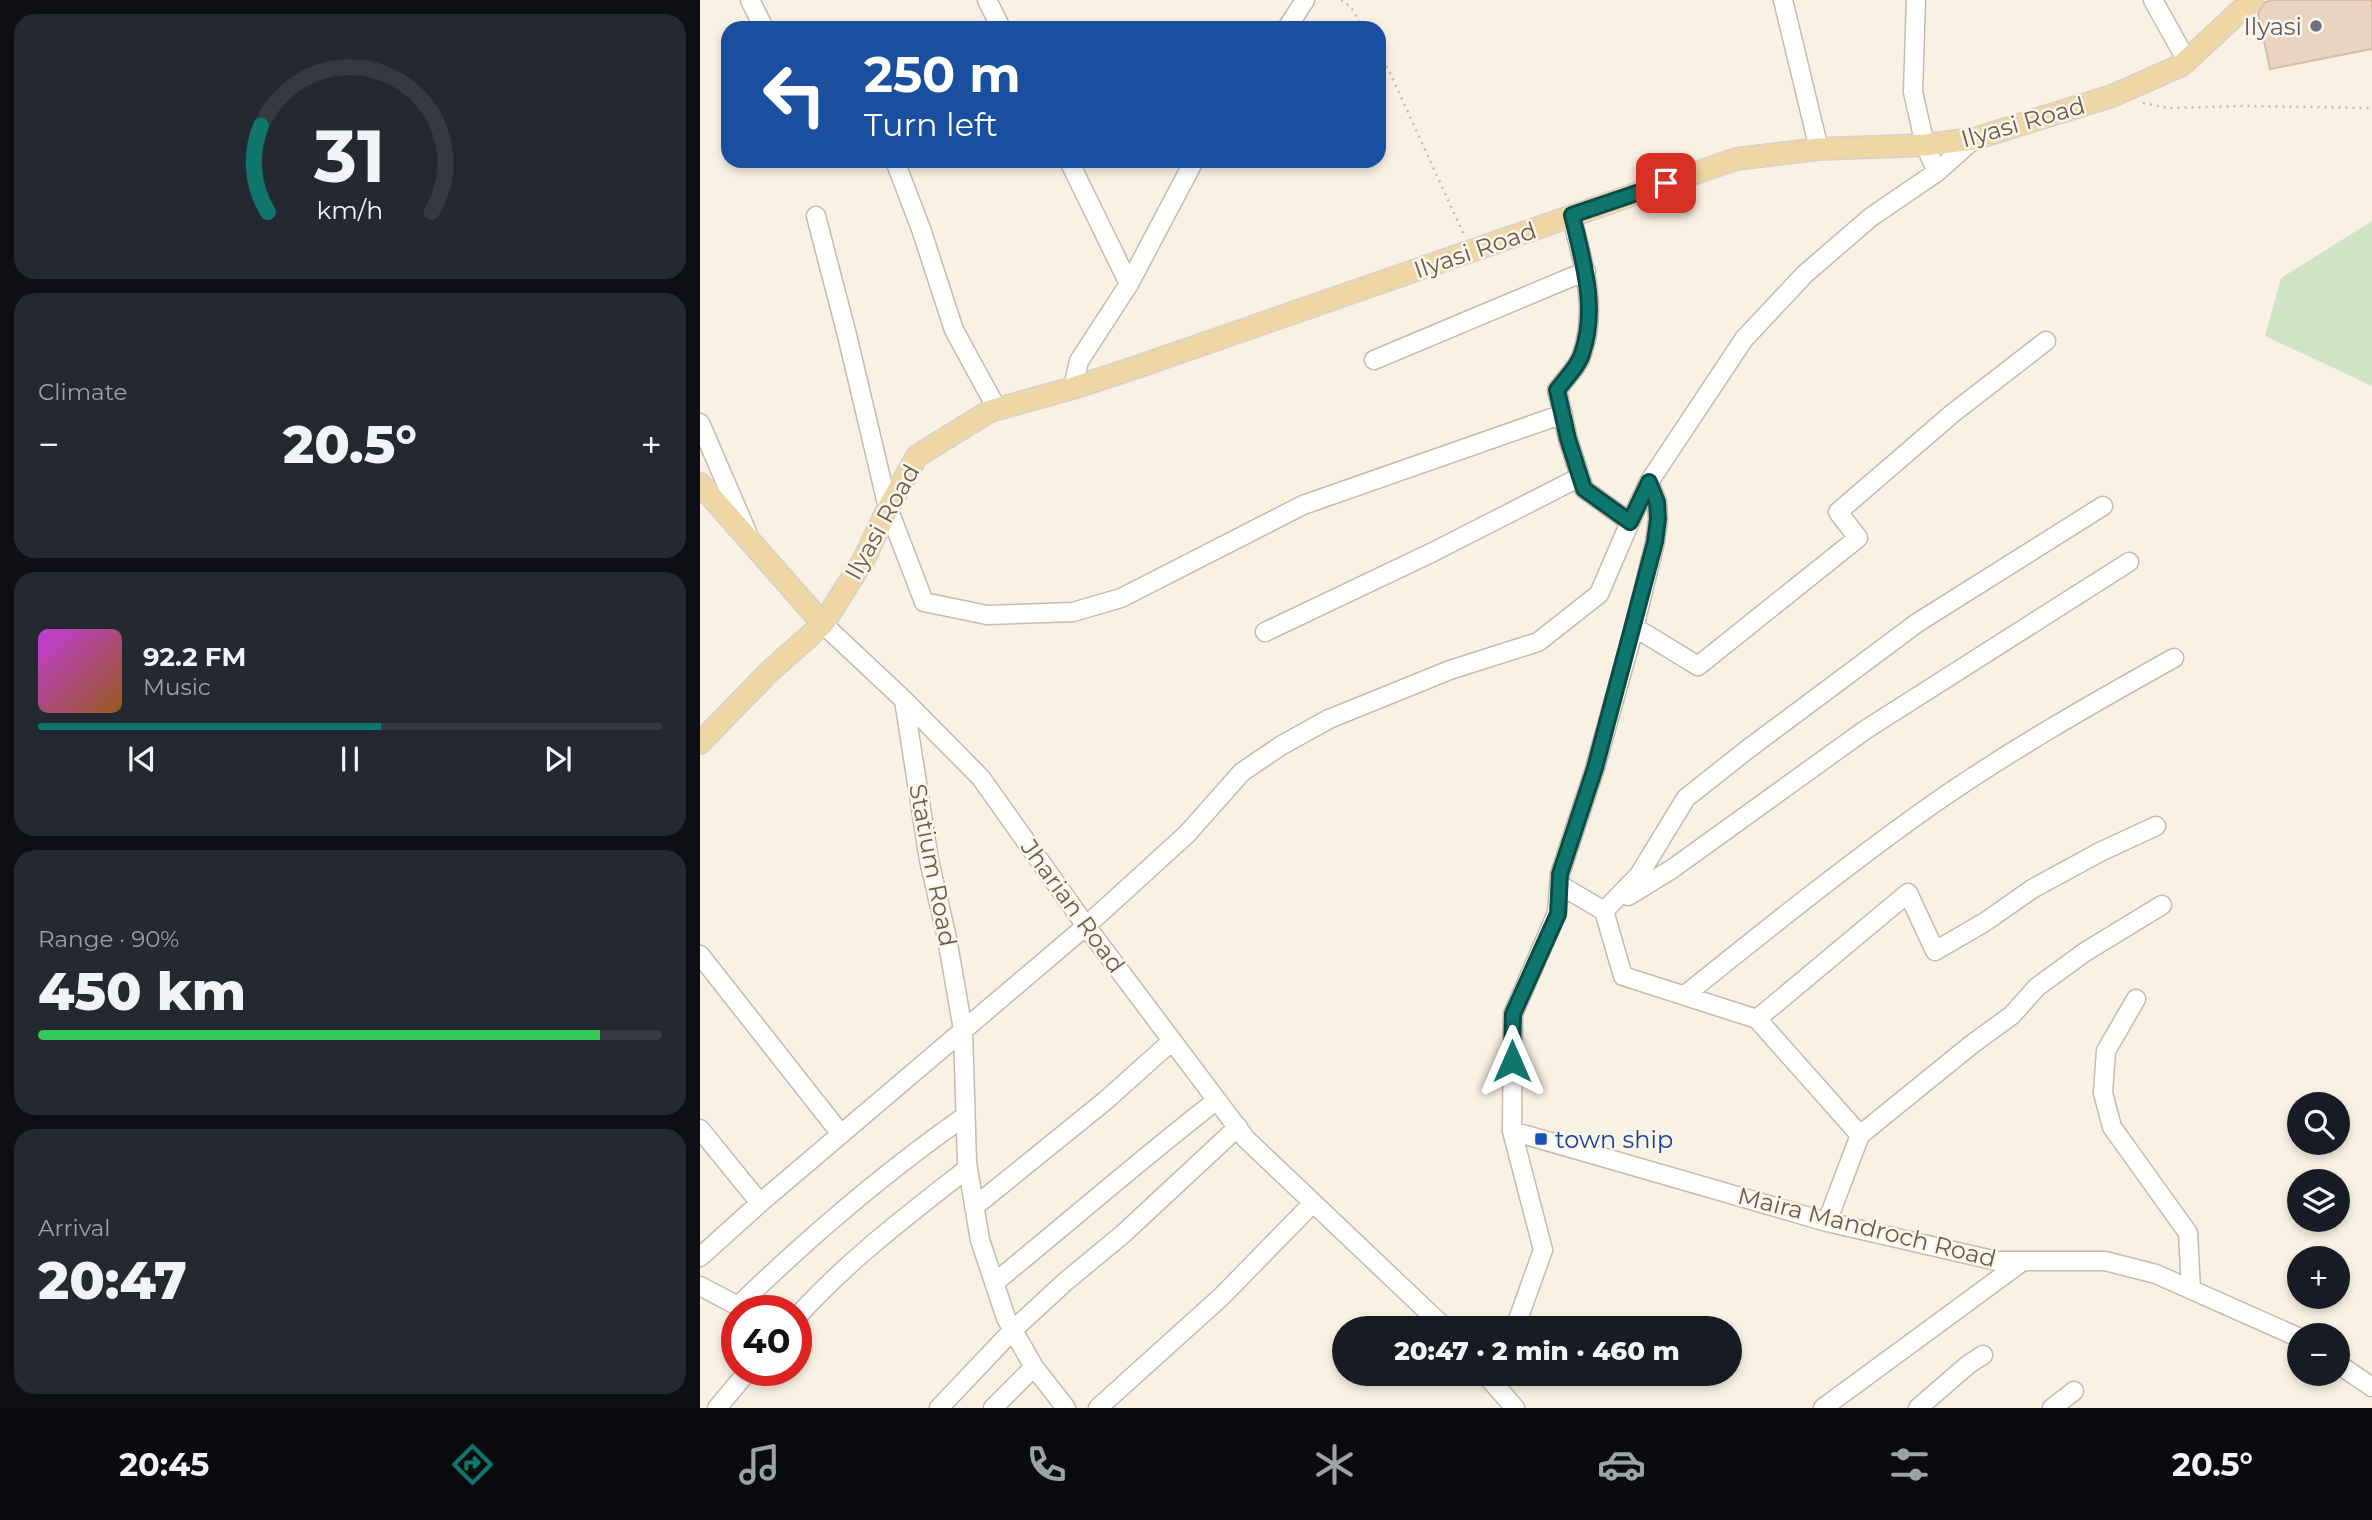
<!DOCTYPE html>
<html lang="en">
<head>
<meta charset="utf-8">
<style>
  :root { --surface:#171b24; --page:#242831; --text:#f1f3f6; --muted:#9ea1a6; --line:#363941; --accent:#0f766e }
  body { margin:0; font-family:Montserrat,sans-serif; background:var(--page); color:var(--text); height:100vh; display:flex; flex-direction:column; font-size:26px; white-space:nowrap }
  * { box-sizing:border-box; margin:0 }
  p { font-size:23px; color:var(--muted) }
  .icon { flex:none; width:38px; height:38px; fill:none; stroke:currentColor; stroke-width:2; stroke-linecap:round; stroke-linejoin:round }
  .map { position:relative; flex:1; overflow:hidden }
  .details { display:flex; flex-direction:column; gap:14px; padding:14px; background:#0d0f14; width:700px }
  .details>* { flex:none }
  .guide { position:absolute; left:21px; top:21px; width:665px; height:147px; border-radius:21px; box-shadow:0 4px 10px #0003; background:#1a4fa0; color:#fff; overflow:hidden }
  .fabs { position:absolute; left:1587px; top:1092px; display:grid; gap:14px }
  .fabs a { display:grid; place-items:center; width:63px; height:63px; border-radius:50%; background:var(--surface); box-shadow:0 4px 10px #0003; font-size:35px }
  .speed { position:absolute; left:21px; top:1295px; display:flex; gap:14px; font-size:35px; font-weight:700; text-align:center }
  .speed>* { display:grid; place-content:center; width:91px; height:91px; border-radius:50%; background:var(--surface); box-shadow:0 4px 10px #0003; line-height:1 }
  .speed .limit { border:10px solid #d22; background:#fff; color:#111 }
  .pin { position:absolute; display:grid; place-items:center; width:60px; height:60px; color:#fff; margin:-30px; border-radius:14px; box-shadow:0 4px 10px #0006 }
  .me { position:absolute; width:77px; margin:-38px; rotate:0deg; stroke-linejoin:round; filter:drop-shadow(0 0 5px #0008) }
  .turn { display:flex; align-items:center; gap:24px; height:147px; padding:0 28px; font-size:32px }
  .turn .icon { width:91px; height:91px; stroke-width:2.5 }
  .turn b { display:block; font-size:49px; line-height:60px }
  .big { font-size:52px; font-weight:800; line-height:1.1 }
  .details .widget { flex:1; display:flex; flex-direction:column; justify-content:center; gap:10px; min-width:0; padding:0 24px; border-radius:21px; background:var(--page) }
  .details .dial { align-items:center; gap:0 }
  .dial svg { height:182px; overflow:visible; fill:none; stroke:var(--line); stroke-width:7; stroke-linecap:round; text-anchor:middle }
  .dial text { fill:var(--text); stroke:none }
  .song { display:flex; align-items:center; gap:21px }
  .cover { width:84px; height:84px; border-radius:10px; background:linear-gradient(135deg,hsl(290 70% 55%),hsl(30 70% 35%)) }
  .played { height:7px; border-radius:4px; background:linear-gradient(90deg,var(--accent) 55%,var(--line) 55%) }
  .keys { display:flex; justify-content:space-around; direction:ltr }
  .heat { display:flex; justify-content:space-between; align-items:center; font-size:38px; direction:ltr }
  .charge { height:10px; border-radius:5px; background:linear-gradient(90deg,#34c759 90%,var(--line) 0) }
  .trip { position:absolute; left:632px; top:1316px; width:410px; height:70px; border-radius:35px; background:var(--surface); box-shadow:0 4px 10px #0003; font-weight:800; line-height:70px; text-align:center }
  .menu { display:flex; height:112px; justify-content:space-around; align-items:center; background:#090b0e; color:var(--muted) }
  .menu .icon { width:49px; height:49px }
  .menu .on { color:var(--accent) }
  .menu b { font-size:32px; color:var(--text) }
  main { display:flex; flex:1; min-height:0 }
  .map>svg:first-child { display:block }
  .green { fill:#d0e4c5 }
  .building { fill:#ead3c0; stroke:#dbbba2; stroke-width:2 }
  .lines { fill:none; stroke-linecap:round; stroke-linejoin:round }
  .minor-casing { stroke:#c8baac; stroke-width:21 }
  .major-casing { stroke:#d6d1cd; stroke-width:24 }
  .path { stroke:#cfb6a3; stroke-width:2.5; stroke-dasharray:2 5; stroke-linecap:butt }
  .minor { stroke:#fff; stroke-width:18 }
  .major { stroke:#efd7a5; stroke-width:21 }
  .route-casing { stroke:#0a4d48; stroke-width:18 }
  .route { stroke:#0f766e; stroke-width:12 }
  .worship-dot { fill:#6b7280; stroke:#fcf6ea; stroke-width:2.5 }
  .transit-dot { fill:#1a4fb4; stroke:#fcf6ea; stroke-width:2.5 }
  .labels { text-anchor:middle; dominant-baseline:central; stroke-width:5; stroke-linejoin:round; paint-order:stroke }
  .worship-label { font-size:24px; fill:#5b616d; stroke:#fcf6ea; text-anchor:end }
  .street-label { font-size:24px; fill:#6d5a4d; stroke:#fcf6ea }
  .transit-label { font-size:24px; fill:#164399; stroke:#fcf6ea; text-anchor:start }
</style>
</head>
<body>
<main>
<section class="details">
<div class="widget dial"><svg viewBox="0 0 100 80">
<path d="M14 69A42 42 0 1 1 86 69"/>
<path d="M14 69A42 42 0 0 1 11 31" stroke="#0f766e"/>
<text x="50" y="56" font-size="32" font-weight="700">31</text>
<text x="50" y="72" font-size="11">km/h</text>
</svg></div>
<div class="widget"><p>Climate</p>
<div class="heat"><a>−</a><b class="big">20.5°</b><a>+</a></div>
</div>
<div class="widget">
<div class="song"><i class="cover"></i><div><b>92.2 FM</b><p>Music</p></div></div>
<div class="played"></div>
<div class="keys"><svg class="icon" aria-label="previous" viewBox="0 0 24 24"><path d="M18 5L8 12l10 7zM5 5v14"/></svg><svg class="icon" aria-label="pause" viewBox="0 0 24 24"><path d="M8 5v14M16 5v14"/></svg><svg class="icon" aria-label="next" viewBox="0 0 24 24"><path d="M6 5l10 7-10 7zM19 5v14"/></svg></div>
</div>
<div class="widget"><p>Range · 90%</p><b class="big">450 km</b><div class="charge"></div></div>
<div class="widget"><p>Arrival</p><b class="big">20:47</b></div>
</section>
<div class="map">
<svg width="1672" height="1408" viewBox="0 0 1672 1408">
  <rect width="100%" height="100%" fill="#f9f2e4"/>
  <!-- green -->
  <path class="green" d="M1672 221V386L1565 336 1581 278Z"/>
  <!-- building -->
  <path class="building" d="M1573 0H1672V49L1570 69 1558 13 1565 2Z"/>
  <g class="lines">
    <!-- minor casing -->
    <g class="minor-casing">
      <path id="minor" d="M50 0 64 28
        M287 0 301 28
        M1083 0 1119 149
        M1216 0 1213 92 1225 145 1237 172
        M1453 0 1487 61
        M587 28 605 0
        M195 161 221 229 254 330 297 409
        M369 161 429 284
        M871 215C883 261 898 308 882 354 878 367 865 379 857 390L868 439 884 489 930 522
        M116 216 147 335 188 508 224 602 287 615 373 612 421 598 603 505 863 414
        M674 360 886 271
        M373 388 379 361 429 284 494 161
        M0 423 47 532
        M123 624 204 700 281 778 386 926 546 1139 745 1328
        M934 627 998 666 1158 538 1138 512 1253 413 1346 341
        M565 632 733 552 880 477
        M204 700 229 860 247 938 263 1030 267 1163 280 1240 306 1318 334 1367 366 1408
        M860 885 904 911 923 976 1057 1019 1160 1135 1127 1222
        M928 896 972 869 1165 730 1429 562
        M904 911 939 875 986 798 1048 749 1217 623 1403 506
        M0 955 141 1134
        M985 995C1066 930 1148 864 1233 804 1309 751 1393 703 1474 658
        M1436 999 1406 1051 1403 1093 1412 1127 1488 1233 1491 1289
        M1057 1019 1208 893 1235 951 1285 922 1332 889 1400 852 1456 826
        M0 1129 60 1203
        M812 1131 1127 1222 1297 1261H1405L1456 1274 1600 1338
        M1160 1135 1271 1045 1312 1015 1337 987 1385 952 1462 905
        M274 1207 405 1101 472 1041
        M0 1257 60 1203 386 926 487 834 542 772 582 745 629 719 750 670 838 642 899 594 930 522 949 482
        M294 1283C369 1222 441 1159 517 1100
        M0 1286 38 1306C109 1237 184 1173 265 1116
        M96 1318C147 1261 208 1215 268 1168
        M815 1328 843 1250 812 1131 813 1014 857 913 860 874 895 768 932 636 955 542 958 519 957 502 949 482 1044 339 1105 274 1171 217 1237 172 1274 139
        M1638 1364 1672 1387
        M785 1374 815 1408
        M17 1408 49 1370
        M239 1408 313 1330 365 1282 423 1234 538 1127
        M293 1408 334 1367
        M398 1408 521 1297 613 1203
        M1123 1408 1323 1261
        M1218 1408 1269 1364 1283 1355
        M1352 1408 1374 1391"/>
    </g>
    <!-- major casing -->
    <g class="major-casing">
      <path id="major" d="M0 484 123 624
        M0 743 69 672 123 624 164 559 188 508 217 456 290 411 373 388 437 367 1036 159 1119 149 1225 145 1274 139 1412 96 1482 65 1552 0"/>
    </g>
    <!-- path -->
    <path class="path" d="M641 0 651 7 663 28
      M679 54 690 73 764 235
      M1443 103 1469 108 1544 106 1672 108"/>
    <!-- minor -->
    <use href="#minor" class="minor"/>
    <!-- major -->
    <use href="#major" class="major"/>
  </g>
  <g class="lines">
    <!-- route casing -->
    <g class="route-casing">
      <path id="route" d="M812 1061 813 1014 858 914 860 874 895 768 955 542 958 519 957 502 949 482 930 522 884 489 868 439 857 390C865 379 878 367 882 354 898 308 883 261 872 215L966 183"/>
    </g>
    <!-- route -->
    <use href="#route" class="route"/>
  </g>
  <!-- markers -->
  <circle class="worship-dot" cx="1616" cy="26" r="7"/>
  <rect class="transit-dot" x="834" y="1132" width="14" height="14" rx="3.5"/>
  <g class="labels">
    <!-- worship labels -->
    <g class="worship-label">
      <text x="1602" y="26">Ilyasi</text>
    </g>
    <!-- street labels -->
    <g class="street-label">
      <text transform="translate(1323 122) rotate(-16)">Ilyasi Road</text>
      <text transform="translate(775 250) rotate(-19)">Ilyasi Road</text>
      <text transform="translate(182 522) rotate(-61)">Ilyasi Road</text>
      <text transform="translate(233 865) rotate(79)">Statium Road</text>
      <text transform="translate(373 906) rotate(54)">Jharian Road</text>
      <text transform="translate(1167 1227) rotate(14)">Maira Mandroch Road</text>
    </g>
    <!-- transit labels -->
    <g class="transit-label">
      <text x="855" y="1139">town ship</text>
    </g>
  </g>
</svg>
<div class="fabs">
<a><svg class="icon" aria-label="search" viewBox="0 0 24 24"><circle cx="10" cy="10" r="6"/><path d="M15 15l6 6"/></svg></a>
<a><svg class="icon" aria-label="layers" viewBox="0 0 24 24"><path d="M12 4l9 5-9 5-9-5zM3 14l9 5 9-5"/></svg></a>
<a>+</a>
<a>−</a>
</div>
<div class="speed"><div class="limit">40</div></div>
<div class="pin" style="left:966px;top:183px;background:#d93025"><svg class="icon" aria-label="arrive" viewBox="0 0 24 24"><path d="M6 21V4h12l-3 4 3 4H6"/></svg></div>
<svg class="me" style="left:812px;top:1061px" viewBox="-20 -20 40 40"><path d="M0-17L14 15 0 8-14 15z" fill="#0f766e" stroke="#fff" stroke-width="4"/></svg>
<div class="trip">20:47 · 2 min · 460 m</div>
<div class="guide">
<div class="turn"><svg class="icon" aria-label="left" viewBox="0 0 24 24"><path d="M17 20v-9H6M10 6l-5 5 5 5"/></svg><div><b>250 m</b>Turn left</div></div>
</div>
</div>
</main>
<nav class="menu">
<b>20:45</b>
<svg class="icon on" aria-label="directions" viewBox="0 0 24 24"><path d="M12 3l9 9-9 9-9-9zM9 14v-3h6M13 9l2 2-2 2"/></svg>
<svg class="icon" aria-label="music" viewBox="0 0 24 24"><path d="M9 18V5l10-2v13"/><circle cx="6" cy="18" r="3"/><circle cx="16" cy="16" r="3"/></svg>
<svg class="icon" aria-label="phone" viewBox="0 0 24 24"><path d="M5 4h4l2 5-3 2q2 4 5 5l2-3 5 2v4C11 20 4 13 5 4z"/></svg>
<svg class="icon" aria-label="climate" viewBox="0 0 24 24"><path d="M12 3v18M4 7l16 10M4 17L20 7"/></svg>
<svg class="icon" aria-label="car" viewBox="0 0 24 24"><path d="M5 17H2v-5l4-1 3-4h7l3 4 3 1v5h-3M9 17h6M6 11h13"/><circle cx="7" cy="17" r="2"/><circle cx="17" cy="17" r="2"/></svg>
<svg class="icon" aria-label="filters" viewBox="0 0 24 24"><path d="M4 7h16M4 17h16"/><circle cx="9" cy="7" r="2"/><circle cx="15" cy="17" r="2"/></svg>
<b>20.5°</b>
</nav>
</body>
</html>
